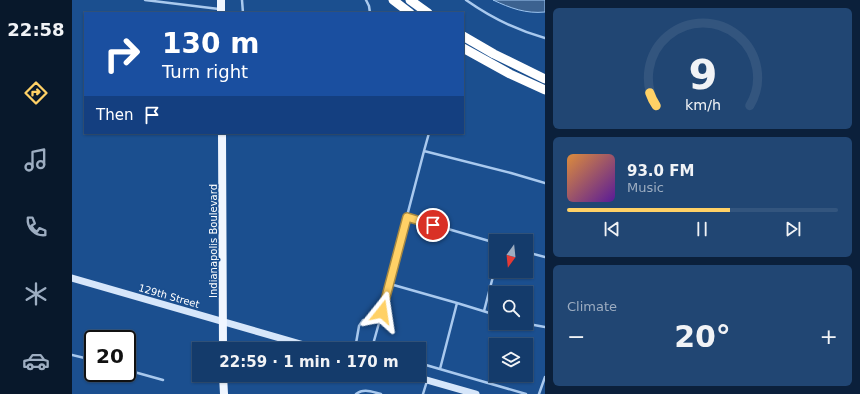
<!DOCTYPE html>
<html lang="en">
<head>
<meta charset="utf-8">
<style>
  :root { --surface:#143b6b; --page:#214673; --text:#f1f3f6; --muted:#9dadc1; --line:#33557e; --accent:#ffd166 }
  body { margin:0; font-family:"DejaVu Sans",sans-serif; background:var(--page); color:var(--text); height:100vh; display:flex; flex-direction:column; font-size:15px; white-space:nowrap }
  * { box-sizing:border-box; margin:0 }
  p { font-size:13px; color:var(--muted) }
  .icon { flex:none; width:22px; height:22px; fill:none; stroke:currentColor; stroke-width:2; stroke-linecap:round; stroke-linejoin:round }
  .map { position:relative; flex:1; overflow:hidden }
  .sheet { display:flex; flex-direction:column; gap:8px; padding:8px; background:#0b203b; width:315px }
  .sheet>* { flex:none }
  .hud { position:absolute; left:12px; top:12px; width:380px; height:122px; border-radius:0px; box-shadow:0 1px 3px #0004,0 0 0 1px var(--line); background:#1a4fa0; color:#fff; overflow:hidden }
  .needle { width:26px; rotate:195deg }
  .fabs { position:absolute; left:417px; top:234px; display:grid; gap:8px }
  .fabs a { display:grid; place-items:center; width:44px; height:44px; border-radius:0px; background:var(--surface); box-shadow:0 1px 3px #0004,0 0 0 1px var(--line); font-size:20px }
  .speed { position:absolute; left:12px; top:330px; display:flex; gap:8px; font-size:20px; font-weight:700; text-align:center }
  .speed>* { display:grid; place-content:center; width:52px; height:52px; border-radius:50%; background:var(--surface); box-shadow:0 1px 3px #0004,0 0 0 1px var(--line); line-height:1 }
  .speed .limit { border:2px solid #111; border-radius:6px; background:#fff; color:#111 }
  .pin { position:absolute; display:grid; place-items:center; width:34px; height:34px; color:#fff; margin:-17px; border:2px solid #fff; border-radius:50%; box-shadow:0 1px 4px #0007 }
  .me { position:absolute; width:44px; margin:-22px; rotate:15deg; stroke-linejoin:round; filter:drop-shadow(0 0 3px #0008) }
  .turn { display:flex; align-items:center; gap:14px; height:84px; padding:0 12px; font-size:18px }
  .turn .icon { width:52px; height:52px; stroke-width:2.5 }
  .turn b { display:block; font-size:28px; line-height:34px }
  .then { display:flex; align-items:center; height:38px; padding:0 12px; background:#0003; gap:8px; font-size:15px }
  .big { font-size:30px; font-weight:700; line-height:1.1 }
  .sheet .tile { flex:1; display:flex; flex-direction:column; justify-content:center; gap:6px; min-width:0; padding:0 14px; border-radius:6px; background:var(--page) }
  .sheet .dial { align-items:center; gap:0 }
  .dial svg { height:104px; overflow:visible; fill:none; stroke:var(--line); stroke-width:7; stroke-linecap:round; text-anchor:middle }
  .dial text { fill:var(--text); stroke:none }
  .song { display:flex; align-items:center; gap:12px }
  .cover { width:48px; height:48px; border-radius:6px; background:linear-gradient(135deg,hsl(30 70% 55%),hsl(270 70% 35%)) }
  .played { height:4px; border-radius:2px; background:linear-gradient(90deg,var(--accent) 60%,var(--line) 60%) }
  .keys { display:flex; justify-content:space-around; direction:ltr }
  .heat { display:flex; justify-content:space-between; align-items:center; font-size:22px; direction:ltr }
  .trip { position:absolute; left:120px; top:342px; width:234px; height:40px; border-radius:0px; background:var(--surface); box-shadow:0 1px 3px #0004,0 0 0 1px var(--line); font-weight:700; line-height:40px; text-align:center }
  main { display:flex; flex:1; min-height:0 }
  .dock { display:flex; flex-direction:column; width:72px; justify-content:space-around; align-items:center; background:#08182b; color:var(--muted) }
  .dock .icon { width:28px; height:28px }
  .dock .active { color:var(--accent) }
  .dock b { font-size:18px; color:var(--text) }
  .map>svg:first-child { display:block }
  .water { fill:#3c6290; stroke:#9cc4f0 }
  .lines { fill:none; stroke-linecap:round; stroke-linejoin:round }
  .lane { stroke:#a9c9ee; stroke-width:2.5 }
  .secondary { stroke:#d6e6fa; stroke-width:7 }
  .primary { stroke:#f0f6ff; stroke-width:8 }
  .highway { stroke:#fff; stroke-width:9 }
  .route-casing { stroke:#a68842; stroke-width:10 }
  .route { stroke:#ffd166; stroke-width:7 }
  .labels { text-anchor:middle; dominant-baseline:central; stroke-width:3; stroke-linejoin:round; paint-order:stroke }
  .street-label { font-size:10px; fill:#fff; stroke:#1b4f8f }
</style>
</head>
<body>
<main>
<nav class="dock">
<b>22:58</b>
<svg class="icon active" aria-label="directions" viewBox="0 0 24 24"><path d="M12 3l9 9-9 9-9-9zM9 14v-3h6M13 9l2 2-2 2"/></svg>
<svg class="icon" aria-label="music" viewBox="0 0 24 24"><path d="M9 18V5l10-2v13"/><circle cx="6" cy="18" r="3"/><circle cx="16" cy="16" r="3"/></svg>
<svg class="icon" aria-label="phone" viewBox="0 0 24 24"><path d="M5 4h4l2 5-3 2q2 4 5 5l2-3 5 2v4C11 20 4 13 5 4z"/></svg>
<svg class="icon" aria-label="climate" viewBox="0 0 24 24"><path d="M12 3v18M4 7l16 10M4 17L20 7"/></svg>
<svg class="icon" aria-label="car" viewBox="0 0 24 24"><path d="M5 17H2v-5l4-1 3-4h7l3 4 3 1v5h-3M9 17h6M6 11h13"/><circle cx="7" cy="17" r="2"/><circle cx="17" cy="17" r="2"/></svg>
</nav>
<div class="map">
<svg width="473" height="394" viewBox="0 0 473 394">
  <rect width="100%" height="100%" fill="#1b4f8f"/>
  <!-- water -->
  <path class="water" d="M421 0H473V12C454 14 438 8 421 0Z"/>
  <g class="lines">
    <!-- lane -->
    <path class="lane" d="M73 0 147 9
      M170 0 171 13
      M294 0 297 6 298 13
      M394 0C418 17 444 30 473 38
      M352 151 357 133
      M335 217 424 243
      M454 252 473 257
      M318 284 385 303 424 315
      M412 311 424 265
      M451 323 473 327
      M283 349 287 326 291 320 307 323 352 151 439 173 473 183
      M301 349 300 348 307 323
      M0 355 21 360
      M347 363 454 394
      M368 369 385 303
      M55 370 91 380
      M284 394C292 388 300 392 309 394
      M351 394 355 381
      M467 394 473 377"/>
    <!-- secondary -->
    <path class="secondary" d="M0 278 246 349
      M337 375 404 394"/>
    <!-- primary -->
    <path class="primary" d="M149 0V13
      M150 133 151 349
      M151 375 152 394"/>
    <!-- highway -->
    <path class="highway" d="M321 0 338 13
      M338 0 356 13
      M391 36 422 54 473 79
      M391 48 438 74 473 90"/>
  </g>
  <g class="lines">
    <!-- route casing -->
    <g class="route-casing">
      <path id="route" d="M310 312 335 217 361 225"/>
    </g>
    <!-- route -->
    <use href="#route" class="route"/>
  </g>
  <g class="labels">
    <!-- street labels -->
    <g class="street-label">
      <text transform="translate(141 241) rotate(-90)">Indianapolis Boulevard</text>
      <text transform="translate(97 296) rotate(16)">129th Street</text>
    </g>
  </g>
</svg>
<div class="fabs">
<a><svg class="needle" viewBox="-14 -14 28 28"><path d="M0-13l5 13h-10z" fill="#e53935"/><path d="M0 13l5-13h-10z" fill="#9dadc1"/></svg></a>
<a><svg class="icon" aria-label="search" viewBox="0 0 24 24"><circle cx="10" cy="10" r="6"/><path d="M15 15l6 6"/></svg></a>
<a><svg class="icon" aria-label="layers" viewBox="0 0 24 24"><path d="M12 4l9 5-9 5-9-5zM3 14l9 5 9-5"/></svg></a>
</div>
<div class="speed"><div class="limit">20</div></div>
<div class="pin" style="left:361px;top:225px;background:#d93025"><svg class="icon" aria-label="arrive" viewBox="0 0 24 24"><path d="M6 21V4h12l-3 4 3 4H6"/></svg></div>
<svg class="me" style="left:310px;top:312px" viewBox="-20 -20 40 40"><path d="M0-17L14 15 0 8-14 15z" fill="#ffd166" stroke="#fff" stroke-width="4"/></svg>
<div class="trip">22:59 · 1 min · 170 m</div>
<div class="hud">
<div class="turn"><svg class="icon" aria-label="right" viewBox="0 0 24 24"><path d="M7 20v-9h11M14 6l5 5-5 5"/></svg><div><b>130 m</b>Turn right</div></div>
<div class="then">Then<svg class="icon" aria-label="arrive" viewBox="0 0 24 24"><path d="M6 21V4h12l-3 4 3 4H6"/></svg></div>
</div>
</div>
<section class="sheet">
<div class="tile dial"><svg viewBox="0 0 100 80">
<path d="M14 69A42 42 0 1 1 86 69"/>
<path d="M14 69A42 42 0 0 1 9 59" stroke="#ffd166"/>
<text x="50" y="56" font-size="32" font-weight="700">9</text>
<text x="50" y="72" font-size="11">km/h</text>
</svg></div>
<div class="tile">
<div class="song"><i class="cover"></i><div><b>93.0 FM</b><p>Music</p></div></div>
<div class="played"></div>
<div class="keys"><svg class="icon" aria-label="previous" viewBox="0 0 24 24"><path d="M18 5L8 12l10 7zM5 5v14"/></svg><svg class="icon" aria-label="pause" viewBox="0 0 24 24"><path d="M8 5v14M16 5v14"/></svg><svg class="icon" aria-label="next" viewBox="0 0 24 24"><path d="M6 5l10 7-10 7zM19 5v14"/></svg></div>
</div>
<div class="tile"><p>Climate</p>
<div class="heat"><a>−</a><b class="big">20°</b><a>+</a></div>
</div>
</section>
</main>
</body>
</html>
